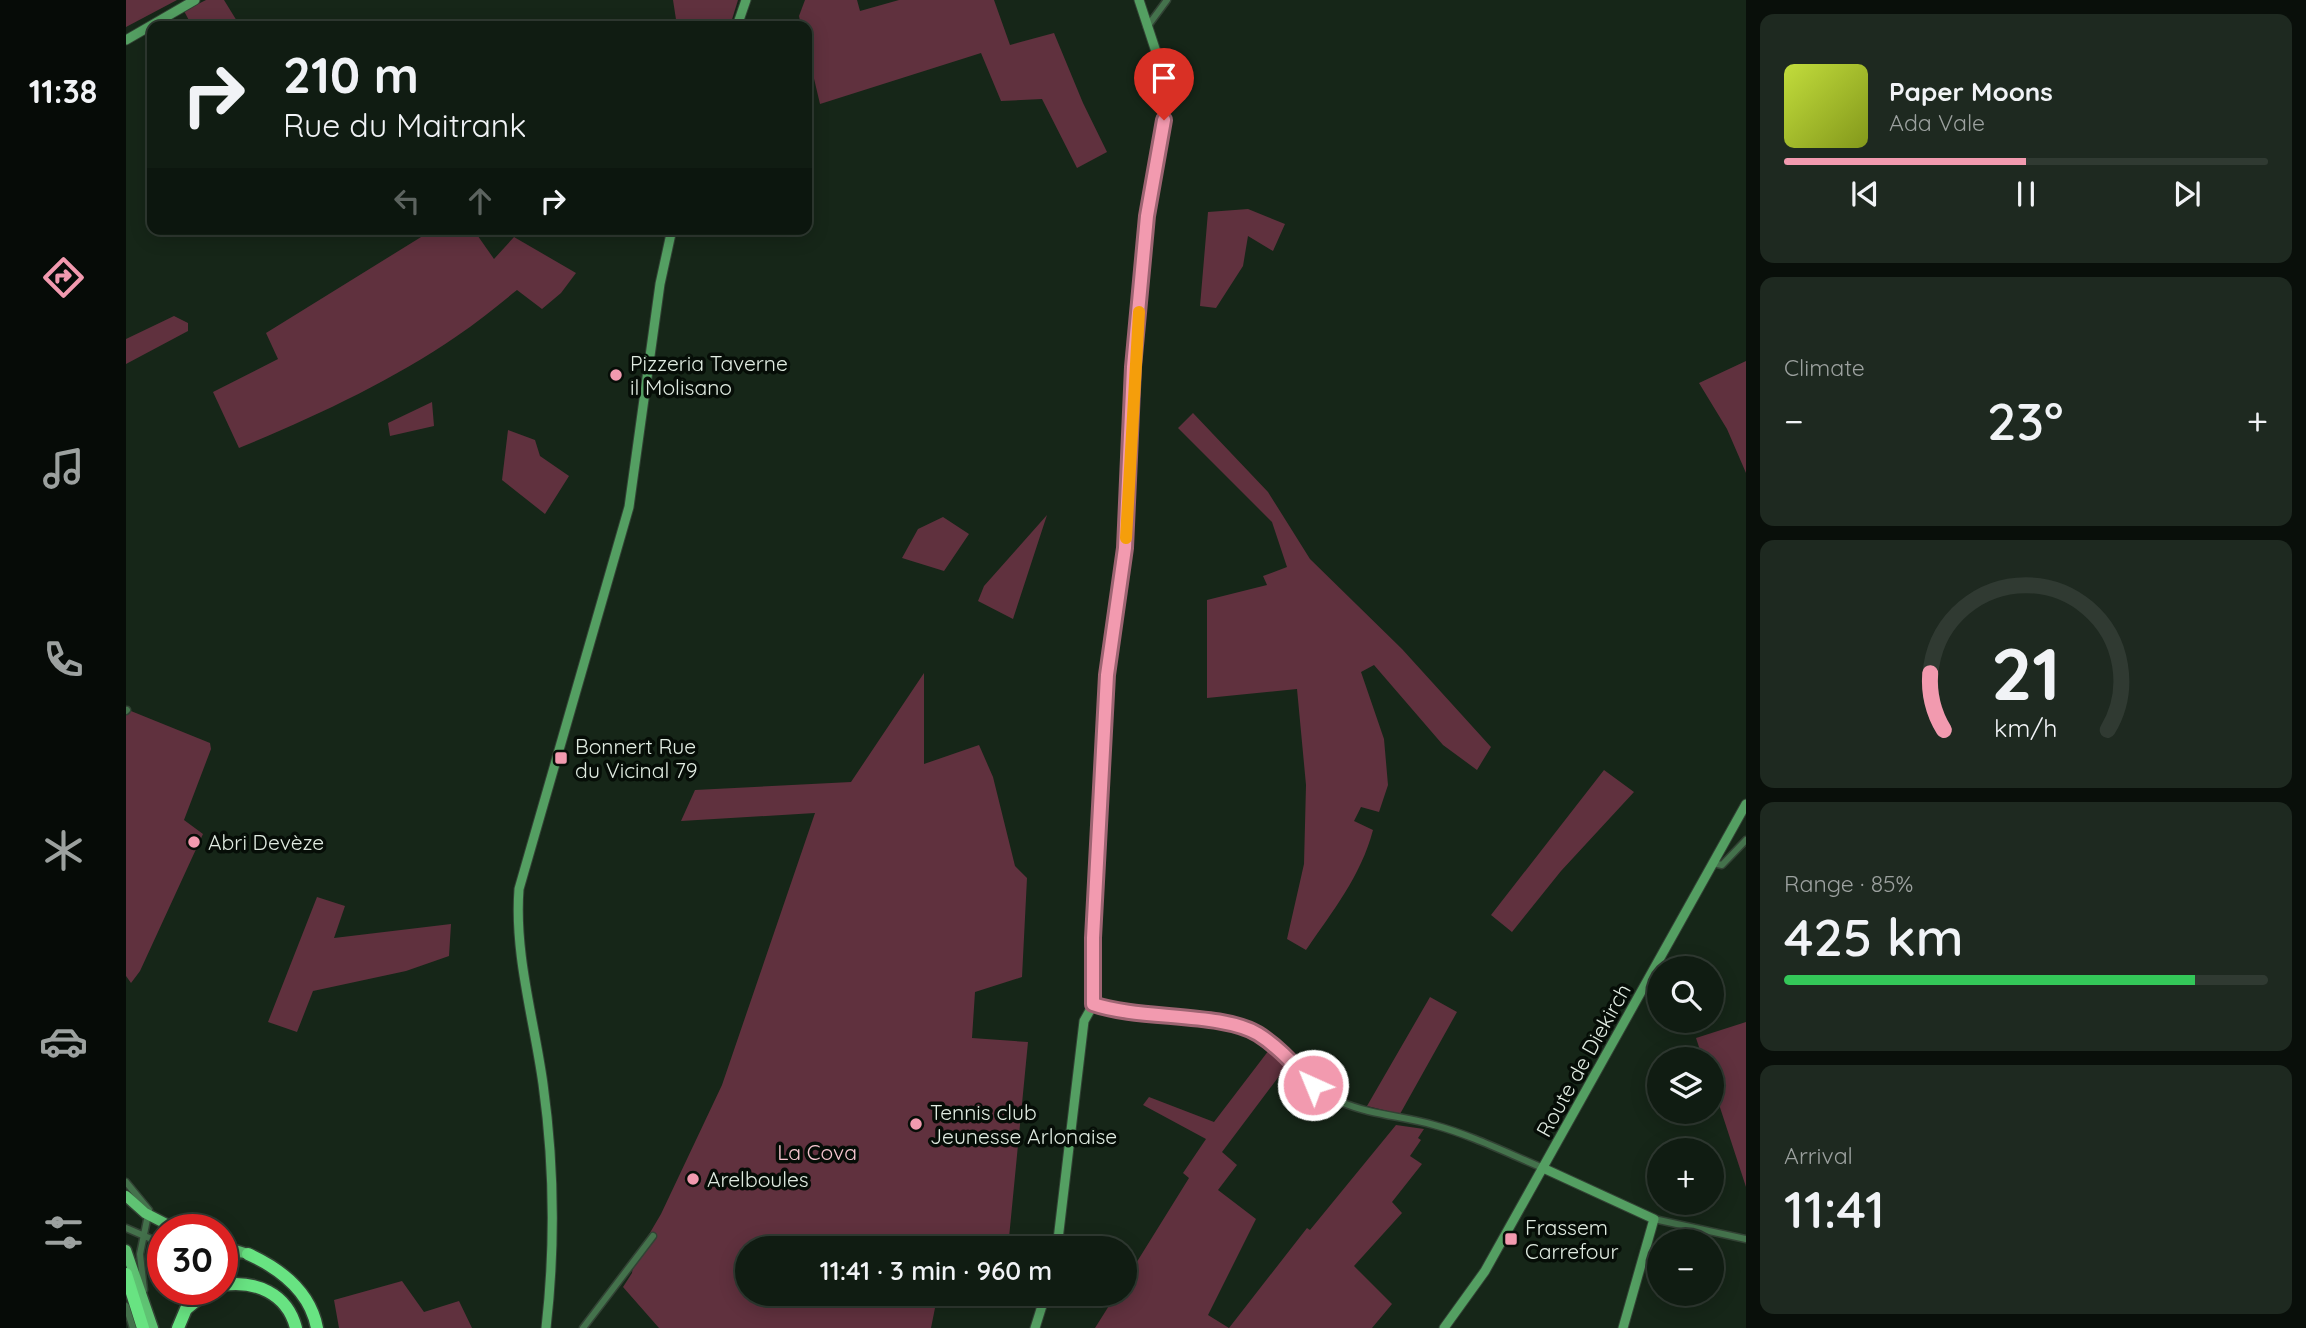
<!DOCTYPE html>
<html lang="en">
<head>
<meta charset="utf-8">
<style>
  :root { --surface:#101c12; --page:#1e2920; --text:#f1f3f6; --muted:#9ca19f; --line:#303a32; --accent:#f29aaf }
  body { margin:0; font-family:Quicksand,sans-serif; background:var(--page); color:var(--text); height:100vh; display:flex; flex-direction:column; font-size:26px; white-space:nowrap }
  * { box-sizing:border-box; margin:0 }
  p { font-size:23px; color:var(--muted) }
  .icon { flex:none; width:38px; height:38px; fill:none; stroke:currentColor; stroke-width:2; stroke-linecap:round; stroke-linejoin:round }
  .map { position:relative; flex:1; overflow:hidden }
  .panel { display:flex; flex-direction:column; gap:14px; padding:14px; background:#090f0a; width:560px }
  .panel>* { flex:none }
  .top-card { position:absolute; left:21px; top:21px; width:665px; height:214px; border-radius:14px; box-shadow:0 4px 18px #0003,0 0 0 2px var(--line); background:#101c12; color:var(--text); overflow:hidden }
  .buttons { position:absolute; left:1521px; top:956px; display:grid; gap:14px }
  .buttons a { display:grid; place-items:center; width:77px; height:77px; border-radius:50%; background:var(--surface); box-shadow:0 4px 18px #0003,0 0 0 2px var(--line); font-size:35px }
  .speed { position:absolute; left:21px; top:1214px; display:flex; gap:14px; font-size:35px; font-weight:700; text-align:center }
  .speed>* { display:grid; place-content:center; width:91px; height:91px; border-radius:50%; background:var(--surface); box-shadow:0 4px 18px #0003,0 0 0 2px var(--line); line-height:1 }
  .speed .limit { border:10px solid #d22; background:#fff; color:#111 }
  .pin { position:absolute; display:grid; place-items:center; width:60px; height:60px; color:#fff; margin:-72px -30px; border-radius:50% 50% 50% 0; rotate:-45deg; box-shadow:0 0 7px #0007 }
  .pin .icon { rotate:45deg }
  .me { position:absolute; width:77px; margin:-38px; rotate:316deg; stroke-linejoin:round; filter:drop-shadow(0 0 5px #0008) }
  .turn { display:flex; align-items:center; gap:24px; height:147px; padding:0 21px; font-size:32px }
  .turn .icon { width:91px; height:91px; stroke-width:2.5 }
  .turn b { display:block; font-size:49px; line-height:60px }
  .lanes { display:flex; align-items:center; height:66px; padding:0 21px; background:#0003; justify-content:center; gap:35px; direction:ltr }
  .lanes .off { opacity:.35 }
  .big { font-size:52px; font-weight:600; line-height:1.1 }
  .panel .card { flex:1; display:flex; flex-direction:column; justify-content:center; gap:10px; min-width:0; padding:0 24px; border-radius:14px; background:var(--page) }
  .panel .dial { align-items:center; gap:0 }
  .dial svg { height:182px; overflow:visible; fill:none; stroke:var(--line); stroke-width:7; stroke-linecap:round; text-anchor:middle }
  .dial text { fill:var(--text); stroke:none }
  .song { display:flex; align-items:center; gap:21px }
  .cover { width:84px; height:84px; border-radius:10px; background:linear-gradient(135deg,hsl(70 70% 55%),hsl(70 70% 35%)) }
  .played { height:7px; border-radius:4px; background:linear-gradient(90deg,var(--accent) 50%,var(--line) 50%) }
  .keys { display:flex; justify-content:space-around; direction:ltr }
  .heat { display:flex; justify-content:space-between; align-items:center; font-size:38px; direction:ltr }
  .charge { height:10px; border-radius:5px; background:linear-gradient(90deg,#34c759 85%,var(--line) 0) }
  .trip { position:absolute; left:609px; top:1236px; width:402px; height:70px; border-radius:35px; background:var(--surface); box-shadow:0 4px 18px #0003,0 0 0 2px var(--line); font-weight:600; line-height:70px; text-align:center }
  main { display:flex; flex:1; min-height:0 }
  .tabs { display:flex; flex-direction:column; width:126px; justify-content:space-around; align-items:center; background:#060b07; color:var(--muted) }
  .tabs .icon { width:49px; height:49px }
  .tabs .on { color:var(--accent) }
  .tabs b { font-size:32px; color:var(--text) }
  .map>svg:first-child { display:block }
  .green { fill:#60313e }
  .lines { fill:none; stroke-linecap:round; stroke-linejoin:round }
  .street-casing { stroke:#324234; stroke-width:9 }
  .secondary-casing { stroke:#324234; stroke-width:11 }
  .primary-casing { stroke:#324234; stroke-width:13 }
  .highway-casing { stroke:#324234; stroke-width:15 }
  .street { stroke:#44724c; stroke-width:6 }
  .secondary { stroke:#549f62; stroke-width:9 }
  .primary { stroke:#5fc373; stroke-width:10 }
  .highway { stroke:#68e382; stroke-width:12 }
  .route-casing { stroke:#9d6472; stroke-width:18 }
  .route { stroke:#f29aaf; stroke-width:12 }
  .slow { stroke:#f59e0b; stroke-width:12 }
  .poi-dot { fill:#f29aaf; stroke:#060d07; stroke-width:2.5 }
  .labels { text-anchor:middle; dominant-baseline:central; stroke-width:7; stroke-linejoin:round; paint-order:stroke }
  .poi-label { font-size:21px; fill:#e1ece2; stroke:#060d07; text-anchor:start }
  .street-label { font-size:21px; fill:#e1ece2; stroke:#060d07 }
  .park-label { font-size:21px; fill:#f7c6d0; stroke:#060d07 }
</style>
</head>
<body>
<main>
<nav class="tabs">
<b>11:38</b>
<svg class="icon on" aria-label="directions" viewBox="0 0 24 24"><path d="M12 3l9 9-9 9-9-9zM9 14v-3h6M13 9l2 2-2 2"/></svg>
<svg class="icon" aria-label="music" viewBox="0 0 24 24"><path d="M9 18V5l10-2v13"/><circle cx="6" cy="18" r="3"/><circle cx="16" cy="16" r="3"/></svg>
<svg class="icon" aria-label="phone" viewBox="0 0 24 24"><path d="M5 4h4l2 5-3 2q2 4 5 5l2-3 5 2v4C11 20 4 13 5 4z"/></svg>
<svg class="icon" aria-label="climate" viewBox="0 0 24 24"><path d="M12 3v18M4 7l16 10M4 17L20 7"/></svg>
<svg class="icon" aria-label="car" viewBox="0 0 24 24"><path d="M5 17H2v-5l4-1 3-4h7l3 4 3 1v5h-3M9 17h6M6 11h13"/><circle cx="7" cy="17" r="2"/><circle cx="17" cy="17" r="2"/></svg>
<svg class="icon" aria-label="filters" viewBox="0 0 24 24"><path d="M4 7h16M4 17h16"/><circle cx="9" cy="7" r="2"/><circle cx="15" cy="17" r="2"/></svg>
</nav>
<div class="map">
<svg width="1620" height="1328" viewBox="0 0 1620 1328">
  <rect width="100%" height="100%" fill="#162618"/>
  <!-- green -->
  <path class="green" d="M0 0H51L0 27Z
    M80 0H98L114 26H66L58 11Z
    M547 0H612L604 26H551Z
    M679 0H731L734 11 773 0H868L884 45 928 33 957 103 981 152 951 168 916 99 875 101 855 53 694 104 681 49V26H675L673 16Z
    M1122 209 1159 224 1147 251 1122 236 1117 266 1090 308 1074 306 1082 212Z
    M308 229H347L368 259 388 237 450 273 435 293 416 309 391 290C371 306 352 322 331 336 264 382 188 417 113 448L87 392 152 359 140 333Z
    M48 316 62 323V331L0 364V339Z
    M1620 361V473L1601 429 1573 383Z
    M306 402 308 426 264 436 262 423Z
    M1067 413 1142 492 1184 559 1276 649 1365 747 1351 770 1317 745 1248 665 1235 672 1258 739 1262 785 1253 812 1235 807 1228 821 1247 830C1235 876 1206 912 1180 950L1161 939 1178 864 1180 785 1171 689 1081 698V600L1141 585 1137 576 1161 567 1146 522 1052 428Z
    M382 430 409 440 414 456 443 476 419 514 376 480Z
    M921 515 887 619 852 601 858 586Z
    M817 517 843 534 818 571 776 558 792 529Z
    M798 673V764L853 745 867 777 889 866 901 878 896 977 849 992 846 1038 902 1042 882 1248H621V1293H812L805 1328H533L497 1287 506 1273 508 1260 535 1214 596 1085 689 813 555 821 569 790 725 782Z
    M0 709 84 743 85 749 58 820 77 834 14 971 5 983 0 976Z
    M1478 770 1508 792 1435 871 1386 932 1365 915Z
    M191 897 219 906 208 938 325 924 323 956 280 971 187 991 171 1032 142 1022Z
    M1304 997 1331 1012 1274 1114 1241 1106Z
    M1620 1022V1187L1586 1083V1059H1577L1570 1038Z
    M1143 1050 1160 1067 1096 1152 1111 1165 1092 1190 1130 1219 1082 1315 1103 1328H969L991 1293H999V1281L1063 1178 1057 1173 1080 1139 1017 1105 1023 1097 1088 1122Z
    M1270 1125 1298 1129 1292 1138 1295 1140 1284 1156 1296 1164 1266 1202 1276 1213 1228 1266 1266 1304 1246 1328H1103L1181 1228 1184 1230Z
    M276 1281 298 1312 333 1301 346 1328H213L208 1300Z"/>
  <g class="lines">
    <!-- street casing -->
    <g class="street-casing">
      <path id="street" d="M1021 27 1041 0
        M0 711 1 710
        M1587 863 1596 865 1620 840
        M967 1005C1016 1021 1070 1013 1119 1028 1159 1041 1177 1086 1215 1102 1245 1115 1277 1116 1308 1125 1345 1135 1381 1153 1417 1168
        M0 1182 23 1210 14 1254 18 1290
        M1528 1219 1620 1239
        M0 1228 37 1244
        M96 1257 117 1255
        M0 1306 7 1328
        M457 1328 527 1236"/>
    </g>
    <!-- secondary casing -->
    <g class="secondary-casing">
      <path id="secondary" d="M611 26 620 0
        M0 40 69 0
        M1417 1168 1528 1219 1497 1328
        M931 1248 958 1021 967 1005V938L981 675 999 548 1007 367 1020 221 1040 102 1037 73 1013 0
        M420 1328C429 1249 428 1163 417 1084 408 1019 388 954 393 889L503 507 534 284 546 229
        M909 1328 920 1293
        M1318 1328 1359 1271 1620 804"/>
    </g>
    <!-- primary casing -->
    <g class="primary-casing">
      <path id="primary" d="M0 1196 19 1213 52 1230
        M96 1246 122 1254
        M0 1250 27 1328"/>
    </g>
    <!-- highway casing -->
    <g class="highway-casing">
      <path id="highway" d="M122 1254C155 1269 184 1291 191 1328
        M0 1274 17 1328
        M96 1285C129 1280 161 1293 170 1328
        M52 1328 60 1309 83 1290"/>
    </g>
    <!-- street -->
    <use href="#street" class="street"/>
    <!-- secondary -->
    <use href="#secondary" class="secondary"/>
    <!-- primary -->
    <use href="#primary" class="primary"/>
    <!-- highway -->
    <use href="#highway" class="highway"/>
  </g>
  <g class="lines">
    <!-- route casing -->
    <g class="route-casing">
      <path id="route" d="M1038 120 1021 216 1007 367 999 548 981 675 967 938V1004C1012 1020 1096 1012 1132 1034 1153 1047 1170 1067 1187 1085"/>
    </g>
    <!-- route -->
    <use href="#route" class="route"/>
    <!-- slow -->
    <path class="slow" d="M1000 538 1013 312"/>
  </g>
  <!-- markers -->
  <g class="poi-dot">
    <circle cx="490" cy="375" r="7"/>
    <rect x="428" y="751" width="14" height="14" rx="3.5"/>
    <circle cx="68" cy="842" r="7"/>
    <circle cx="790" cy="1124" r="7"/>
    <circle cx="567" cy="1179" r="7"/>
    <rect x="1378" y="1232" width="14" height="14" rx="3.5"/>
  </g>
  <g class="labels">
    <!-- poi labels -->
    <g class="poi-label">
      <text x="504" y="363">Pizzeria Taverne<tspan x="504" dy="24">il Molisano</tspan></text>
      <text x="449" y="746">Bonnert Rue<tspan x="449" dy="24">du Vicinal 79</tspan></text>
      <text x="82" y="842">Abri Devèze</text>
      <text x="804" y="1112">Tennis club<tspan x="804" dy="24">Jeunesse Arlonaise</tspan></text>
      <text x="581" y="1179">Arelboules</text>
      <text x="1399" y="1227">Frassem<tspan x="1399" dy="24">Carrefour</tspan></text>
    </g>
    <!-- street labels -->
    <g class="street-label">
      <text transform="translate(1457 1060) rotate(-61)">Route de Diekirch</text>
    </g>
    <!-- park labels -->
    <g class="park-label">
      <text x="691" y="1152">La Cova</text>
    </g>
  </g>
</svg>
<div class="buttons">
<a><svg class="icon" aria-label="search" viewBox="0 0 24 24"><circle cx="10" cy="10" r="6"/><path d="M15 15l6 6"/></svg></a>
<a><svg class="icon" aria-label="layers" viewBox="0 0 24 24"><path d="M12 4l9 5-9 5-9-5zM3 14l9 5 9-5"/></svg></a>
<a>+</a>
<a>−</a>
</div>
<div class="speed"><div class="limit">30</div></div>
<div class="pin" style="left:1038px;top:120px;background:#d93025"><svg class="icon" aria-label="arrive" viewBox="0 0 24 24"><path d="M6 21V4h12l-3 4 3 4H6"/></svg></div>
<svg class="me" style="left:1187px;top:1085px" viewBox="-20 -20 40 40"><circle r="17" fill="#f29aaf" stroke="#fff" stroke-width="3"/><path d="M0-11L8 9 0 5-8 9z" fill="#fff"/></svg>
<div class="trip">11:41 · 3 min · 960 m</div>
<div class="top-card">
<div class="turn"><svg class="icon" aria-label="right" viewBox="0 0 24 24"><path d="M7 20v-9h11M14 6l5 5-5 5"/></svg><div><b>210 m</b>Rue du Maitrank</div></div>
<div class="lanes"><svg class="icon off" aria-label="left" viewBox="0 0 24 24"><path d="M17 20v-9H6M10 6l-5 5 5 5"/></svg><svg class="icon off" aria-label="ahead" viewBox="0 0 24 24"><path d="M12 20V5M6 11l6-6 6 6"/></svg><svg class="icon" aria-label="right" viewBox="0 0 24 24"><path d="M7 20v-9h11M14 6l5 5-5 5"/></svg></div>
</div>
</div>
<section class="panel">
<div class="card">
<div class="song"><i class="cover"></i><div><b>Paper Moons</b><p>Ada Vale</p></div></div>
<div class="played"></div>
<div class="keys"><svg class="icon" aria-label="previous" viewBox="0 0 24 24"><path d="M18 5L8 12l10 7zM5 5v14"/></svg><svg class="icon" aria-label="pause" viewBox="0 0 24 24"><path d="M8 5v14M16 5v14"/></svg><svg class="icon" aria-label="next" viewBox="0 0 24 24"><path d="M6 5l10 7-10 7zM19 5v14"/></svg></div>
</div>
<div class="card"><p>Climate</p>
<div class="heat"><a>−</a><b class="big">23°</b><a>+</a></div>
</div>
<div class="card dial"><svg viewBox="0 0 100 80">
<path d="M14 69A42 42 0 1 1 86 69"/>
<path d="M14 69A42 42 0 0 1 8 44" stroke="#f29aaf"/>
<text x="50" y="56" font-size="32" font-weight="700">21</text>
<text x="50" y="72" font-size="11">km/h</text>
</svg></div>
<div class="card"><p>Range · 85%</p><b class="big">425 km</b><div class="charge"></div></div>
<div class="card"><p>Arrival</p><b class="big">11:41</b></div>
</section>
</main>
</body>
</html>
